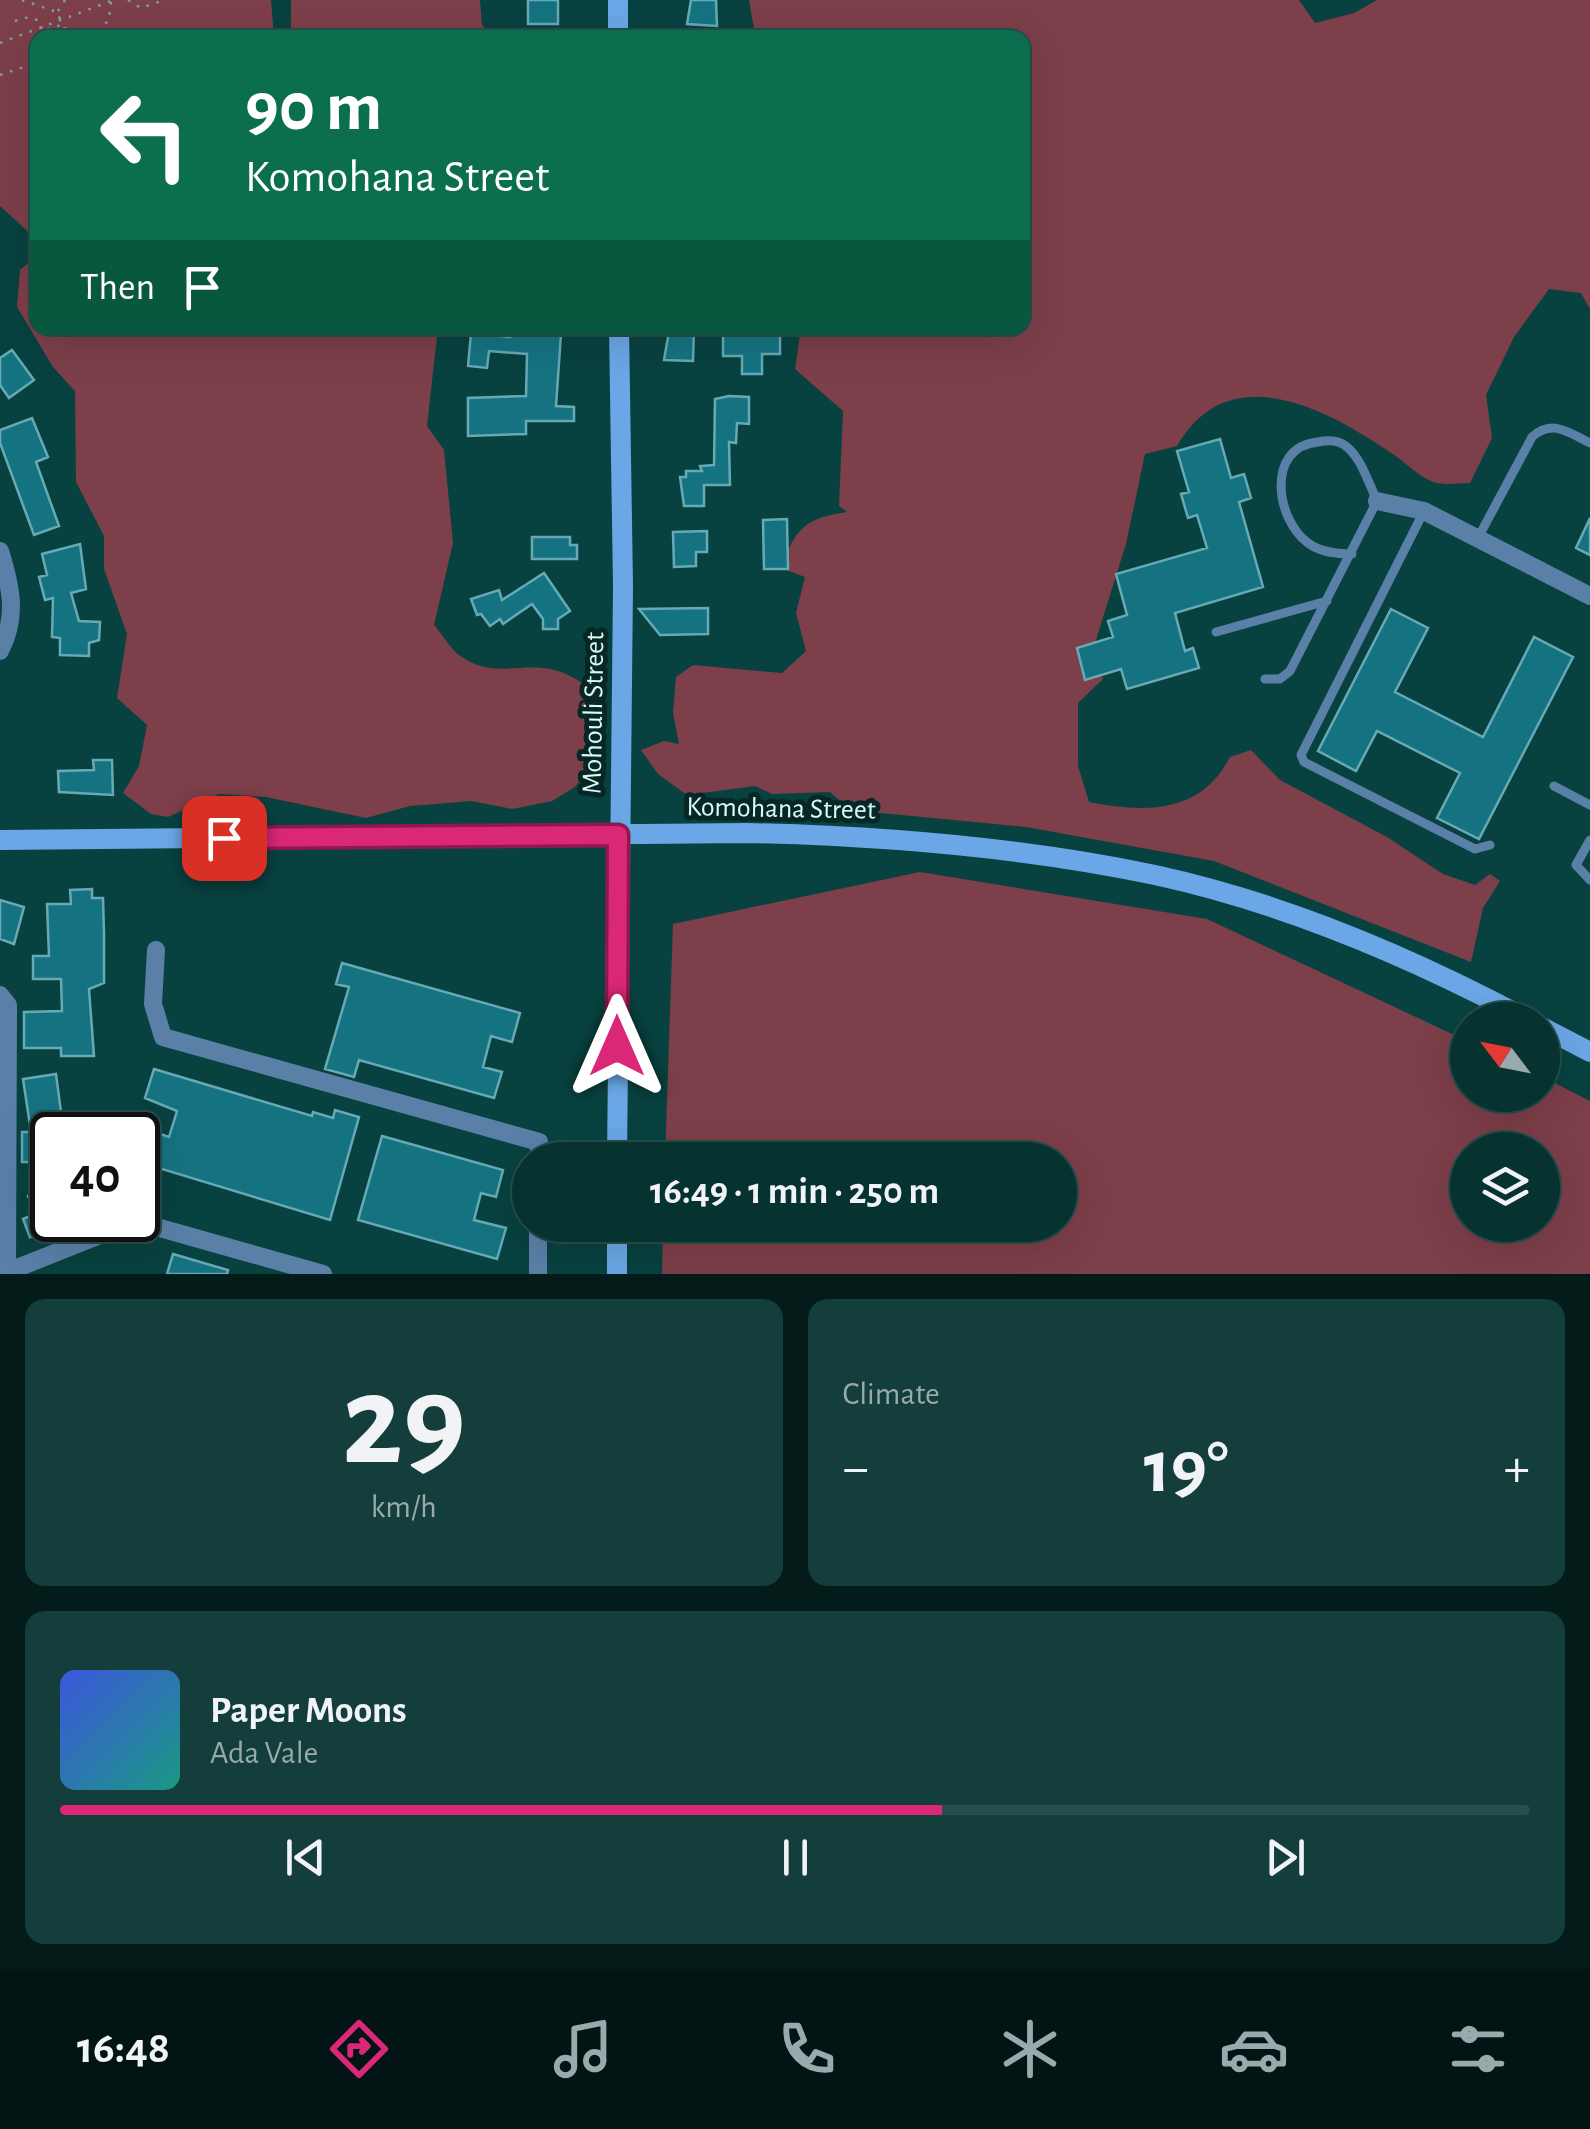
<!DOCTYPE html>
<html lang="en">
<head>
<meta charset="utf-8">
<style>
  :root { --surface:#063230; --page:#143e3c; --text:#f1f3f6; --muted:#98aaab; --line:#274d4c; --accent:#db2777 }
  body { margin:0; font-family:"Alegreya Sans",sans-serif; background:var(--page); color:var(--text); height:100vh; display:flex; flex-direction:column; font-size:38px; white-space:nowrap }
  * { box-sizing:border-box; margin:0 }
  p { font-size:32px; color:var(--muted) }
  .icon { flex:none; width:55px; height:55px; fill:none; stroke:currentColor; stroke-width:2; stroke-linecap:round; stroke-linejoin:round }
  .map { position:relative; height:1274px; overflow:hidden }
  .panel { display:flex; flex-direction:column; gap:25px; padding:25px; background:#031c1a; flex:1 }
  .panel>* { flex:none }
  .guide { position:absolute; left:30px; top:30px; width:1000px; height:305px; border-radius:20px; box-shadow:0 10px 40px #0002,0 0 0 2px var(--line); background:#0b6e4f; color:#fff; overflow:hidden }
  .needle { width:65px; rotate:302deg }
  .tools { position:absolute; left:1450px; top:1002px; display:grid; gap:20px }
  .tools a { display:grid; place-items:center; width:110px; height:110px; border-radius:50%; background:var(--surface); box-shadow:0 10px 40px #0002,0 0 0 2px var(--line); font-size:50px }
  .speed { position:absolute; left:30px; top:1112px; display:flex; gap:20px; font-size:50px; font-weight:700; text-align:center }
  .speed>* { display:grid; place-content:center; width:130px; height:130px; border-radius:50%; background:var(--surface); box-shadow:0 10px 40px #0002,0 0 0 2px var(--line); line-height:1 }
  .speed .limit { border:5px solid #111; border-radius:15px; background:#fff; color:#111 }
  .pin { position:absolute; display:grid; place-items:center; width:85px; height:85px; color:#fff; margin:-42px; border-radius:20px; box-shadow:0 5px 15px #0006 }
  .me { position:absolute; width:110px; margin:-55px; rotate:0deg; stroke-linejoin:round; filter:drop-shadow(0 0 8px #0008) }
  .turn { display:flex; align-items:center; gap:35px; height:210px; padding:0 50px; font-size:45px }
  .turn .icon { width:130px; height:130px; stroke-width:2.5 }
  .turn b { display:block; font-size:70px; line-height:85px }
  .then { display:flex; align-items:center; height:95px; padding:0 50px; background:#0003; gap:20px; font-size:38px }
  .big { font-size:75px; font-weight:700; line-height:1.1 }
  .panel .card { flex:1; display:flex; flex-direction:column; justify-content:center; gap:15px; min-width:0; padding:0 35px; border-radius:20px; background:var(--page) }
  .panel .dial { align-items:center; gap:0 }
  .dial b { font-size:130px; line-height:1 }
  .song { display:flex; align-items:center; gap:30px }
  .cover { width:120px; height:120px; border-radius:15px; background:linear-gradient(135deg,hsl(230 70% 55%),hsl(170 70% 35%)) }
  .played { height:10px; border-radius:5px; background:linear-gradient(90deg,var(--accent) 60%,var(--line) 60%) }
  .keys { display:flex; justify-content:space-around; direction:ltr }
  .heat { display:flex; justify-content:space-between; align-items:center; font-size:55px; direction:ltr }
  .panel .tiles { flex:1; display:grid; gap:25px; grid-template-columns:1fr 1fr }
  .card:last-child { grid-column:span 2 }
  .trip { position:absolute; left:512px; top:1142px; width:565px; height:100px; border-radius:50px; background:var(--surface); box-shadow:0 10px 40px #0002,0 0 0 2px var(--line); font-weight:700; line-height:100px; text-align:center }
  .dock { display:flex; height:160px; justify-content:space-around; align-items:center; background:#021413; color:var(--muted) }
  .dock .icon { width:70px; height:70px }
  .dock .current { color:var(--accent) }
  .dock b { font-size:45px; color:var(--text) }
  .map>svg:first-child { display:block }
  .green { fill:#7d3f49; fill-rule:evenodd }
  .building { fill:#157381; stroke:#67a9b5; stroke-width:2.5 }
  .lines { fill:none; stroke-linecap:round; stroke-linejoin:round }
  .path { stroke:#77a4a2; stroke-width:2.5; stroke-dasharray:2.5 8; stroke-linecap:butt }
  .lane { stroke:#5b80a8; stroke-width:9 }
  .street { stroke:#5b80a8; stroke-width:18 }
  .secondary { stroke:#6ba7e6; stroke-width:20 }
  .route-casing { stroke:#8e194d; stroke-width:25 }
  .route { stroke:#db2777; stroke-width:18 }
  .labels { text-anchor:middle; dominant-baseline:central; stroke-width:10; stroke-linejoin:round; paint-order:stroke }
  .street-label { font-size:28px; fill:#d8faf7; stroke:#082624 }
</style>
</head>
<body>
<div class="map">
<svg width="1590" height="1274" viewBox="0 0 1590 1274">
  <rect width="100%" height="100%" fill="#084240"/>
  <!-- green -->
  <path class="green" d="M0 0H271L274 37 38 38 37 240 0 206Z
    M291 0H480L482 25 493 37H291Z
    M749 0H1299L1315 23 1354 13 1377 0H1590V309L1581 293 1549 289 1514 337 1486 395 1492 438 1470 483C1458 483 1441 486 1431 481 1418 476 1405 462 1393 454 1328 410 1230 355 1177 446L1145 454 1126 544 1095 643 1103 679 1078 703V766L1089 802C1145 813 1201 814 1230 757L1251 750 1280 780 1387 837 1443 874 1475 885 1490 874 1500 881 1483 908 1471 962 1214 861 1026 827 850 810 830 792 772 794 755 786 687 795 658 774 641 750 664 741 679 744 673 713 676 677 693 665 782 673 806 651 796 613 805 577 781 568C796 527 806 518 847 512L839 506 843 411 795 369 801 328H1022V38L755 34Z
    M37 256 38 328H438L427 426 444 450 453 543 434 625C442 634 450 648 459 655 502 688 539 645 589 689L593 763 575 787 552 801 512 809 471 801 410 806 366 818 266 797 219 794 168 817 151 814 123 793 139 766 147 725 117 698 127 634 104 569V536L76 482 75 391 53 367 17 307 20 270Z
    M920 872 1207 919 1467 1041 1468 1095H1542L1543 1077 1590 1101V1274H662L663 1225H1060V1160H665L673 924ZM1542 1150V1225H1468V1150Z"/>
  <!-- building -->
  <path class="building" d="M528 0H558V24H528Z
    M691 0H716L717 26 687 24Z
    M510 328 561 334 556 406 574 407V421H526V434L468 436V398L526 396 527 354 489 351 487 368 468 366 471 333 510 337Z
    M674 328H694L693 361 664 360 669 331Z
    M780 328V354H762V374H742V356H723V329Z
    M12 350 34 380 9 398 0 385V358Z
    M729 396 749 397V424L737 423 736 443 729 442 730 485H704V506H684L680 477H686V471H702L700 466 714 465 715 399Z
    M32 418 48 457 36 462 59 526 34 535 0 443V430Z
    M1220 439 1231 478 1244 474 1251 498 1239 502 1263 587 1175 613 1185 651 1193 648 1199 668 1127 689 1121 669 1085 680 1077 648 1113 637 1108 621 1127 615 1116 574 1207 548 1197 515 1188 518 1181 494 1189 492 1177 451Z
    M1590 518V555L1576 548Z
    M787 519 788 569H764L763 520Z
    M707 531V552H696V566L674 567 673 532Z
    M532 537H570V545H577V559H532Z
    M80 544 86 589 71 593 79 621 100 622 99 640 89 643V656L60 655V638L52 637 53 598 45 600 39 577 47 575 42 554Z
    M544 573 570 611 558 619V629H543V619L532 604 503 624 500 619 490 626 481 614 477 615 471 599 499 590 502 600Z
    M708 608V634L660 635 639 609Z
    M1391 609 1428 628 1395 692 1483 737 1534 637 1573 657 1479 839 1437 818 1460 773 1377 731 1356 771 1318 751Z
    M93 760H112L113 795 59 792 58 771 94 770Z
    M92 889V898H103L104 934V983L89 989 94 1056H61V1048H24V1012L62 1011 61 979H33V956H49L47 904H71L70 890Z
    M0 900 24 907 14 944 0 939Z
    M342 963 520 1013 512 1042 491 1036 483 1067 502 1072 494 1098 359 1060 354 1077 325 1069 349 987 336 984Z
    M154 1069 312 1116 313 1112 333 1118 335 1110 359 1117 330 1220 142 1163 151 1131 169 1137 177 1111 145 1098Z
    M56 1074 64 1135H52V1162H22V1132H31L23 1079Z
    M382 1136 503 1170 496 1197 481 1193 474 1220 506 1228 497 1259 358 1220Z
    M52 1187V1228L30 1237 23 1219 35 1214 28 1196Z
    M173 1254 228 1270 227 1274H167Z"/>
  <g class="lines">
    <!-- path -->
    <path class="path" d="M22 0 57 12 60 19
      M128 0 141 8 164 0
      M58 11 65 0
      M15 21 29 17 40 21 42 31 64 24 65 28 44 38
      M50 38 67 32 69 38
      M71 38 81 33 83 38
      M90 38 109 20 111 1
      M0 43 111 1
      M0 75 30 65 38 86
      M33 156 38 155"/>
    <!-- lane -->
    <path class="lane" d="M1424 511 1301 755 1304 762 1475 849 1490 845
      M1479 536 1532 437C1552 419 1568 432 1590 443
      M1216 632 1327 601
      M1265 679H1280L1290 671 1377 501C1369 484 1361 458 1347 447 1339 440 1328 440 1318 442 1265 447 1276 520 1308 543 1320 552 1337 554 1352 554
      M1554 786 1590 805
      M1590 840 1576 865 1590 880"/>
    <!-- street -->
    <path class="street" d="M1377 501 1424 511 1590 596
      M0 551C11 587 18 616 0 651
      M156 950 153 1004 163 1037 539 1142V1160
      M0 995 8 1005 7 1272
      M2 1274 123 1226H153L323 1274
      M538 1274V1225"/>
    <!-- secondary -->
    <path class="secondary" d="M618 0V38
      M0 840 747 833C884 836 1021 847 1155 875 1284 903 1413 958 1529 1020
      M1542 1027 1590 1052
      M617 1160 623 586 619 328
      M617 1274V1225"/>
  </g>
  <g class="lines">
    <!-- route casing -->
    <g class="route-casing">
      <path id="route" d="M224 838 618 835 617 1046"/>
    </g>
    <!-- route -->
    <use href="#route" class="route"/>
  </g>
  <g class="labels">
    <!-- street labels -->
    <g class="street-label">
      <text transform="translate(594 713) rotate(-89)">Mohouli Street</text>
      <text transform="translate(781 809) rotate(1)">Komohana Street</text>
    </g>
  </g>
</svg>
<div class="tools">
<a><svg class="needle" viewBox="-14 -14 28 28"><path d="M0-13l5 13h-10z" fill="#e53935"/><path d="M0 13l5-13h-10z" fill="#98aaab"/></svg></a>
<a><svg class="icon" aria-label="layers" viewBox="0 0 24 24"><path d="M12 4l9 5-9 5-9-5zM3 14l9 5 9-5"/></svg></a>
</div>
<div class="speed"><div class="limit">40</div></div>
<div class="pin" style="left:224px;top:838px;background:#d93025"><svg class="icon" aria-label="arrive" viewBox="0 0 24 24"><path d="M6 21V4h12l-3 4 3 4H6"/></svg></div>
<svg class="me" style="left:617px;top:1046px" viewBox="-20 -20 40 40"><path d="M0-17L14 15 0 8-14 15z" fill="#db2777" stroke="#fff" stroke-width="4"/></svg>
<div class="trip">16:49 · 1 min · 250 m</div>
<div class="guide">
<div class="turn"><svg class="icon" aria-label="left" viewBox="0 0 24 24"><path d="M17 20v-9H6M10 6l-5 5 5 5"/></svg><div><b>90 m</b>Komohana Street</div></div>
<div class="then">Then<svg class="icon" aria-label="arrive" viewBox="0 0 24 24"><path d="M6 21V4h12l-3 4 3 4H6"/></svg></div>
</div>
</div>
<section class="panel">
<div class="tiles">
<div class="card dial"><b>29</b><p>km/h</p></div>
<div class="card"><p>Climate</p>
<div class="heat"><a>−</a><b class="big">19°</b><a>+</a></div>
</div>
<div class="card">
<div class="song"><i class="cover"></i><div><b>Paper Moons</b><p>Ada Vale</p></div></div>
<div class="played"></div>
<div class="keys"><svg class="icon" aria-label="previous" viewBox="0 0 24 24"><path d="M18 5L8 12l10 7zM5 5v14"/></svg><svg class="icon" aria-label="pause" viewBox="0 0 24 24"><path d="M8 5v14M16 5v14"/></svg><svg class="icon" aria-label="next" viewBox="0 0 24 24"><path d="M6 5l10 7-10 7zM19 5v14"/></svg></div>
</div>
</div>
</section>
<nav class="dock">
<b>16:48</b>
<svg class="icon current" aria-label="directions" viewBox="0 0 24 24"><path d="M12 3l9 9-9 9-9-9zM9 14v-3h6M13 9l2 2-2 2"/></svg>
<svg class="icon" aria-label="music" viewBox="0 0 24 24"><path d="M9 18V5l10-2v13"/><circle cx="6" cy="18" r="3"/><circle cx="16" cy="16" r="3"/></svg>
<svg class="icon" aria-label="phone" viewBox="0 0 24 24"><path d="M5 4h4l2 5-3 2q2 4 5 5l2-3 5 2v4C11 20 4 13 5 4z"/></svg>
<svg class="icon" aria-label="climate" viewBox="0 0 24 24"><path d="M12 3v18M4 7l16 10M4 17L20 7"/></svg>
<svg class="icon" aria-label="car" viewBox="0 0 24 24"><path d="M5 17H2v-5l4-1 3-4h7l3 4 3 1v5h-3M9 17h6M6 11h13"/><circle cx="7" cy="17" r="2"/><circle cx="17" cy="17" r="2"/></svg>
<svg class="icon" aria-label="filters" viewBox="0 0 24 24"><path d="M4 7h16M4 17h16"/><circle cx="9" cy="7" r="2"/><circle cx="15" cy="17" r="2"/></svg>
</nav>
</body>
</html>
